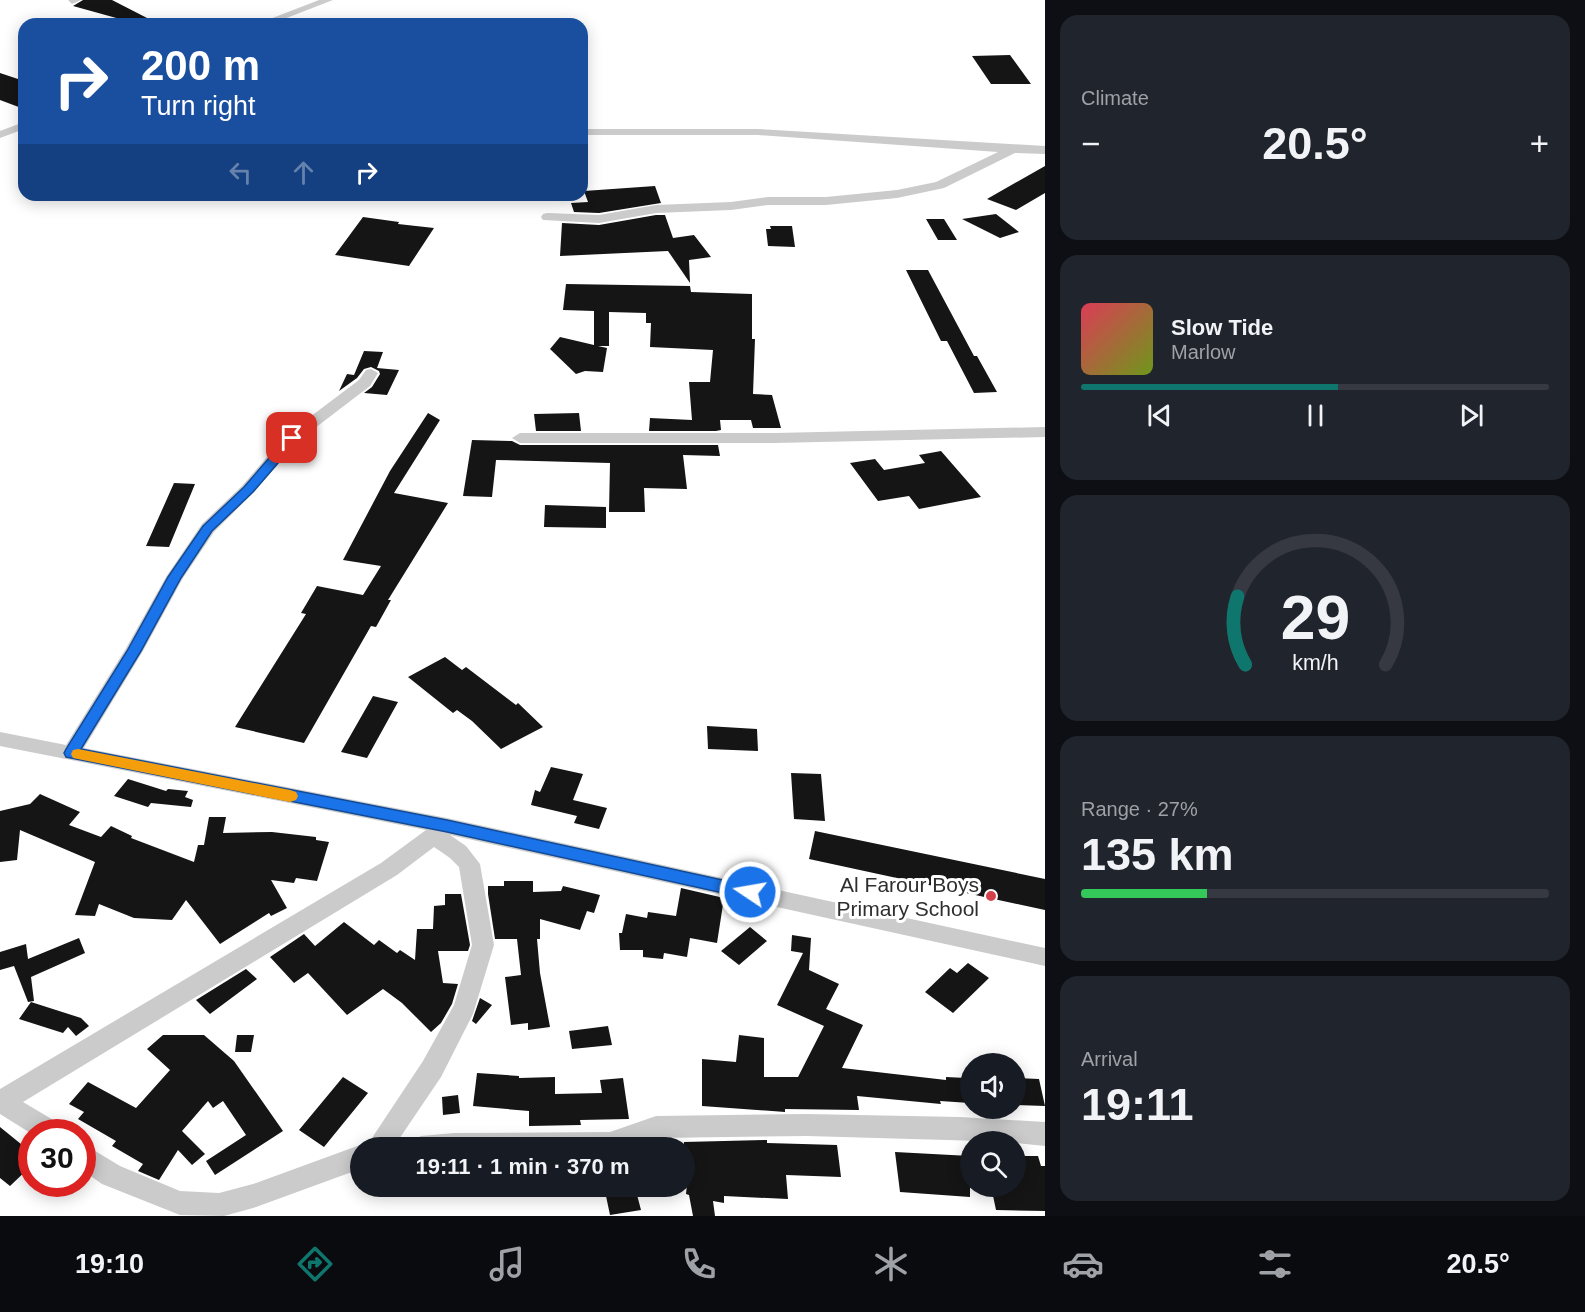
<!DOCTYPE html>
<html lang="en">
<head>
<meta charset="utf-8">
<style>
  :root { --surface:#171b24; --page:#20242c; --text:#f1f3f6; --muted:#9ea1a6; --line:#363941; --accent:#0f766e }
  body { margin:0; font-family:Helvetica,sans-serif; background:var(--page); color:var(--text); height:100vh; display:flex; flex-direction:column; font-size:22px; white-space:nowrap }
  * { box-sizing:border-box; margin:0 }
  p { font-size:20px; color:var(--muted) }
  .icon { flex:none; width:33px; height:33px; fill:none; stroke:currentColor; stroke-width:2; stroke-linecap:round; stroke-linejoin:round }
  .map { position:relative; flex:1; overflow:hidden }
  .sheet { display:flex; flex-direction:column; gap:15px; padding:15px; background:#0d0f14; width:540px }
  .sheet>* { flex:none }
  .guide { position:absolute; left:18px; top:18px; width:570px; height:183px; border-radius:18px; box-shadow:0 3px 15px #0003; background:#1a4fa0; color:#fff; overflow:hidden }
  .buttons { position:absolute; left:960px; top:1053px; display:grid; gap:12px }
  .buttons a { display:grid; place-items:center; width:66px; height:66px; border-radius:50%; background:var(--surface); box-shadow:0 3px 15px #0003; font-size:30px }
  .speed { position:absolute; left:18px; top:1119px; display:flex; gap:12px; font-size:30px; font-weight:700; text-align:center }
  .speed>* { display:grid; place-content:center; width:78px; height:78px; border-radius:50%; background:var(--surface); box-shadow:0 3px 15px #0003; line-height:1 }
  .speed .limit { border:9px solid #d22; background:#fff; color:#111 }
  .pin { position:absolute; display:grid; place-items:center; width:51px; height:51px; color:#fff; margin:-26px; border-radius:12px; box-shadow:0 3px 9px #0006 }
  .me { position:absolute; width:66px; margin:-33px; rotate:282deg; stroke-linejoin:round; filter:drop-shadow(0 0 4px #0008) }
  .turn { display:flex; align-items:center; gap:21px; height:126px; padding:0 24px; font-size:27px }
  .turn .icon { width:78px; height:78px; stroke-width:2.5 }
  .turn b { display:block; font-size:42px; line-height:51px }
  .lanes { display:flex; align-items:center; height:57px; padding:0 24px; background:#0003; justify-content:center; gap:30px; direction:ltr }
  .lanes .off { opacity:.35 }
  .big { font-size:45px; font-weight:700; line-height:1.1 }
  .sheet .card { flex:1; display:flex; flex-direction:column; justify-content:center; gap:9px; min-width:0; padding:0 21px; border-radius:18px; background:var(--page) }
  .sheet .dial { align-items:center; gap:0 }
  .dial svg { height:156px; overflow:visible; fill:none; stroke:var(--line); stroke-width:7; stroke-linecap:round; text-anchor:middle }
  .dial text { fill:var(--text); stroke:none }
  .song { display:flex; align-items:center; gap:18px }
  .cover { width:72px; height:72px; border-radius:9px; background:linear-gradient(135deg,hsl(350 70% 55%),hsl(80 70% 35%)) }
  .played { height:6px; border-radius:3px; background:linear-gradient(90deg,var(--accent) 55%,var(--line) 55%) }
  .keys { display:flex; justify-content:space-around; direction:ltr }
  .heat { display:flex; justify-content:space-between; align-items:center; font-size:33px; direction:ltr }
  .charge { height:9px; border-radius:4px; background:linear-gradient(90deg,#34c759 27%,var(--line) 0) }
  .trip { position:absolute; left:350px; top:1137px; width:345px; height:60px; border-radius:30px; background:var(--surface); box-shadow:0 3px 15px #0003; font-weight:700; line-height:60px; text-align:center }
  .menu { display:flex; height:96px; justify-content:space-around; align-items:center; background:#090b0e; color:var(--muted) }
  .menu .icon { width:42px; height:42px }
  .menu .selected { color:var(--accent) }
  .menu b { font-size:27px; color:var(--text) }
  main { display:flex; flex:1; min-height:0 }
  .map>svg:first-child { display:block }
  .building { fill:#151515 }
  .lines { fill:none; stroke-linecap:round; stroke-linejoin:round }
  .minor { fill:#cbcbcb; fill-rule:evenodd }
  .route { fill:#1a73e8; stroke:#114b97; stroke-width:1.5 }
  .slow { fill:#f59e0b }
  .poi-dot { fill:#d4414c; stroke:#fff; stroke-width:2 }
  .labels { text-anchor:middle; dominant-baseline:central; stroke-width:6; stroke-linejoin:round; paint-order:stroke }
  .near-poi-label { font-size:21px; fill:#2e2e2e; stroke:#fff; text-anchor:end }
</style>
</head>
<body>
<main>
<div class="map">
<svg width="1045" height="1216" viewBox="0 0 1045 1216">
  <rect width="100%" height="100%" fill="#fff"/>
  <!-- building -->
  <path class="building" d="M83 0H112L149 19 147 24H138L73 6Z
    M1010 55 1031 84H991L972 56Z
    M0 73 24 81V109L0 100Z
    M1045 166V193L1016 210 987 199Z
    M655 186 661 203 599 213 574 212 571 203 588 202 584 191Z
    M996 214 1019 232 1000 238 962 219Z
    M656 215H665L673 238 694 235 711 257 689 260 690 283 668 251 560 256 562 223 599 225Z
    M363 217 399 222 398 224 434 228 409 266 335 255Z
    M926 219H944L957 240H938Z
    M770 226H792L795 247 768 246 766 229H771Z
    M906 270H928L974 356H977L997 392 974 393 947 341H941Z
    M566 284 690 286 691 292 752 294V339H755L753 394 772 395 781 428H753L751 420H720L721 430 716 431H649L650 418 692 420 689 382H710L713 350 650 347 651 323H646V313L609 312V346H598L607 348 603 372 585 371 576 374 550 349 560 337 594 345V311L563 310Z
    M364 351 383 352 377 368 399 370 387 395 364 393 372 387 380 374 379 371 371 367 364 369 357 378 339 391 347 374 354 375Z
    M428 413 440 420 394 493 448 503 388 600H391L376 627 371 626 304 743 235 727 306 614 301 613 317 586 363 595 381 566 343 560 390 471Z
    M579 413 581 431H536L534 414Z
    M472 440 512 441 520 445H718L720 456 683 455 687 489 644 488 645 512H609L610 463 496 460 492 497 463 496Z
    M941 451 981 497 919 509 909 496 878 501 850 463 875 459 884 470 925 463 919 455Z
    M174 483 195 484 169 547 146 546Z
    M545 505 606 507V528L544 527Z
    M445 657 462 670 466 667 516 705 518 703 543 727 501 749 472 721 457 710 453 713 408 677Z
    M373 696 398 702 367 758 341 752Z
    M707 726 757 729 758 751 708 749Z
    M551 767 583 774 573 800 607 808 599 829 574 823 577 816 531 805 535 790 540 792Z
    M791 773 821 774 825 821 794 819Z
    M128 779 166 791 168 789 188 791 185 797 193 800 191 807 151 803 148 807 114 796Z
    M40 794 80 812 69 825 101 837 111 826 132 836 131 838 194 862 198 845H204L209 817H226L223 833 272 832 316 837V840L329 842 317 881 296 878 294 883 271 880 287 908 271 916 269 913 220 944 186 900 172 920 134 918 99 904 95 916 75 915 95 862 20 830 17 860 0 862V811L30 804Z
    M815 831 1045 879V910L809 859Z
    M504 881H533V892L561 891 563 886 600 895 594 913 587 911 580 930 540 919V939H537L540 973 550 1027 528 1030V1023L511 1025 505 977 521 975 517 939H495L488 894V886H504Z
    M681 888 724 898 717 943 690 938 687 957 664 953 663 959 643 957V950H620L619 933H622L626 914 647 918 648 912 676 916Z
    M445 894H461L470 945 468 951H438L443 983 458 984 452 1004 441 1023 431 1032 402 1003 383 989 347 1015 308 973 294 983 270 957 304 934 315 946 344 922 374 945 379 940 397 953 400 950 415 960 417 929H433L434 906 445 905Z
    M750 927 767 941 739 965 721 951Z
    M792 935 811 938 809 970 839 984 826 1009 863 1025 842 1068 946 1080V1077L966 1078 967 1084 970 1085V1103L940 1101 941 1104 857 1096 859 1110 785 1109V1112L702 1106V1059L736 1062 739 1035 764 1038V1077H798L824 1026 777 1005 803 953 791 951Z
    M79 938 85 953 31 977 34 1001 28 1002 14 966 0 970V952L26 944 28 959Z
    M968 963 989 978 953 1013 925 992 950 968 957 973Z
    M246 969 257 979 210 1014 196 1000Z
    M480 998 492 1005 476 1024 472 1021Z
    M31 1002 81 1018 89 1026 76 1036 68 1027 63 1033 19 1019Z
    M608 1026 612 1045 572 1049 569 1031Z
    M163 1035H204L234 1061 283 1131 215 1175 206 1161 246 1135 223 1101 213 1108 208 1101 182 1131 205 1154 192 1165 178 1150 159 1180 138 1171 143 1164 112 1146 116 1141 78 1119 84 1112 69 1104 88 1082 136 1108 170 1070 147 1049Z
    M237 1035H254L251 1052H235Z
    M477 1073 519 1076V1078L555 1077V1094L602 1093 600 1080 623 1078 629 1119 580 1120 581 1125 529 1126V1111L473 1106Z
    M343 1077 368 1093 324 1147 299 1130Z
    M1016 1078 1039 1079 1045 1106 1016 1105Z
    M458 1095 460 1113 443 1115 442 1097Z
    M0 1127 32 1153V1165L10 1186 0 1178Z
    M767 1140V1143L837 1145 841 1177 786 1175 788 1199 724 1196V1203L713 1201 715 1216H693L689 1195 686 1194 688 1175H684V1142Z
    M895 1152 970 1156V1197L900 1192Z
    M1016 1156H1038L1041 1166H1045V1211L996 1210 991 1186H1016Z
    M636 1191 641 1210 610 1215 606 1196Z"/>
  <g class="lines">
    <!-- minor -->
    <path class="minor" d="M68 0H81L72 4Z
      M319 0H333L271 24H257Z
      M24 122V129L0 138V131Z
      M582 129H758L1045 146V154L1015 153 944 188 897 198 826 205H768L731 210 656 213 599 223 543 220 541 217 543 214 547 213 599 215 656 205 731 202 768 197H826L897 190 936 182 998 152 758 135H582Z
      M371 369 378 373 370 386 298 441 254 492 214 532 183 578 143 651 84 748 447 818 1045 948V966L450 835 466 846 480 864 494 945 473 1014 441 1077 393 1148H360V1169L253 1208 224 1216 180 1215 102 1184 82 1170V1143L120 1166 180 1191 219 1193 253 1184 360 1145 366 1147 423 1061 454 1005 472 945 459 867 450 858 434 847 397 875 23 1102 60 1124 63 1132 32 1134 0 1114V1089L381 863 426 830 0 746V732L66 745 125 650 166 577 202 524 242 486 286 435 359 380 366 370Z
      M1045 427V437L775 443H520L512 438 520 433H775Z
      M807 1114 960 1117 1045 1122V1146L1016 1143V1142L807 1136 656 1138 632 1148H409L412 1140 421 1136 454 1133 610 1132 656 1116Z"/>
  </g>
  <!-- route -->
  <path class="route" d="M292 435 298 438 297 441 253 492 212 531 181 578 141 651 81 749 447 820 750 886 756 888 759 892 756 897 750 899 447 832 66 757 64 753 66 749 127 651 168 577 203 526 244 487 288 436Z"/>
  <!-- slow -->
  <path class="slow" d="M78 749 290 790 296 792 298 796 296 800 290 802 73 758 71 754 73 750Z"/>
  <!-- markers -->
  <circle class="poi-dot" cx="991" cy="896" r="6"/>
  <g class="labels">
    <!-- near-poi labels -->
    <g class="near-poi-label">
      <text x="979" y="884">Al Farour Boys<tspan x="979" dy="24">Primary School</tspan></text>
    </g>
  </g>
</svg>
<div class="buttons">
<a><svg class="icon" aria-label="sound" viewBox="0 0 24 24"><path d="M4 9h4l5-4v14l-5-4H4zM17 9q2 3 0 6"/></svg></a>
<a><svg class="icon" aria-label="search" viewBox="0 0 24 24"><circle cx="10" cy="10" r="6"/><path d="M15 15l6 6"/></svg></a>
</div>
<div class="speed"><div class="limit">30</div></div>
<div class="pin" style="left:292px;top:438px;background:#d93025"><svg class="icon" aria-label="arrive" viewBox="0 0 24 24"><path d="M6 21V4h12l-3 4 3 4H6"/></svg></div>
<svg class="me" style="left:750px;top:892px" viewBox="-20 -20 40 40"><circle r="17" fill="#1a73e8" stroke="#fff" stroke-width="3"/><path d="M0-11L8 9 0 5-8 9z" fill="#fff"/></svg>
<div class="trip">19:11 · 1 min · 370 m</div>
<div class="guide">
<div class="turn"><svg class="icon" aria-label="right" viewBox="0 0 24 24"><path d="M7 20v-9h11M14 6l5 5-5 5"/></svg><div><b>200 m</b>Turn right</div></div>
<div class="lanes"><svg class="icon off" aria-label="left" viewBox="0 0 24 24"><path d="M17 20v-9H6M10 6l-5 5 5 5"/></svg><svg class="icon off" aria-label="ahead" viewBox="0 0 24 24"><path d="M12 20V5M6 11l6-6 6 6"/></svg><svg class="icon" aria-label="right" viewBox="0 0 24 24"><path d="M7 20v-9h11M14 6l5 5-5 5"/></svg></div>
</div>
</div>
<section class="sheet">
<div class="card"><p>Climate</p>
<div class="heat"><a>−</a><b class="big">20.5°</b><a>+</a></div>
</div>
<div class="card">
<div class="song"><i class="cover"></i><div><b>Slow Tide</b><p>Marlow</p></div></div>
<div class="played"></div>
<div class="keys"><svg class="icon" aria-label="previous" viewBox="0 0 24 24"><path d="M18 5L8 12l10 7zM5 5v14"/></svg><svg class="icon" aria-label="pause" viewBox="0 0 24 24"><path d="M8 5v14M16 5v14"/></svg><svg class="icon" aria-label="next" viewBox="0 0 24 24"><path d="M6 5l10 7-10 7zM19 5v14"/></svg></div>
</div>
<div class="card dial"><svg viewBox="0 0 100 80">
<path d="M14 69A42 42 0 1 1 86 69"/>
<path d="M14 69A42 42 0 0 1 10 34" stroke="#0f766e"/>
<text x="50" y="56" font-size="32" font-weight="700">29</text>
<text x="50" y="72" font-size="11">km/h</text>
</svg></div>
<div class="card"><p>Range · 27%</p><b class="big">135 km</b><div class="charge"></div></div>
<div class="card"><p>Arrival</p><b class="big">19:11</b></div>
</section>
</main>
<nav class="menu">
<b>19:10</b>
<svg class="icon selected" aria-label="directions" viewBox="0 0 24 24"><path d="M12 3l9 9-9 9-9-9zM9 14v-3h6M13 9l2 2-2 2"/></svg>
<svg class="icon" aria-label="music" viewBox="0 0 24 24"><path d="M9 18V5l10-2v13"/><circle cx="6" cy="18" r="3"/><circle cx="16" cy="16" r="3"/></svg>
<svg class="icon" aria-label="phone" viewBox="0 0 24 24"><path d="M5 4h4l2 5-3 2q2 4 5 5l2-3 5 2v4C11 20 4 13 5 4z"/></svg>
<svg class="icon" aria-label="climate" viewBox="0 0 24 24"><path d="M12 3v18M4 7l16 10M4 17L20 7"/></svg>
<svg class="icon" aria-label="car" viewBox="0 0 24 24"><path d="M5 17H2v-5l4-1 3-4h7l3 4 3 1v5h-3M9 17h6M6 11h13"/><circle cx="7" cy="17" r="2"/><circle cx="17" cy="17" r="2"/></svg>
<svg class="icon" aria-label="filters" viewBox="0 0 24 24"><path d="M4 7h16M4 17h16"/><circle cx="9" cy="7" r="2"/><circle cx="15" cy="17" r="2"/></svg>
<b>20.5°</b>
</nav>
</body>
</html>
